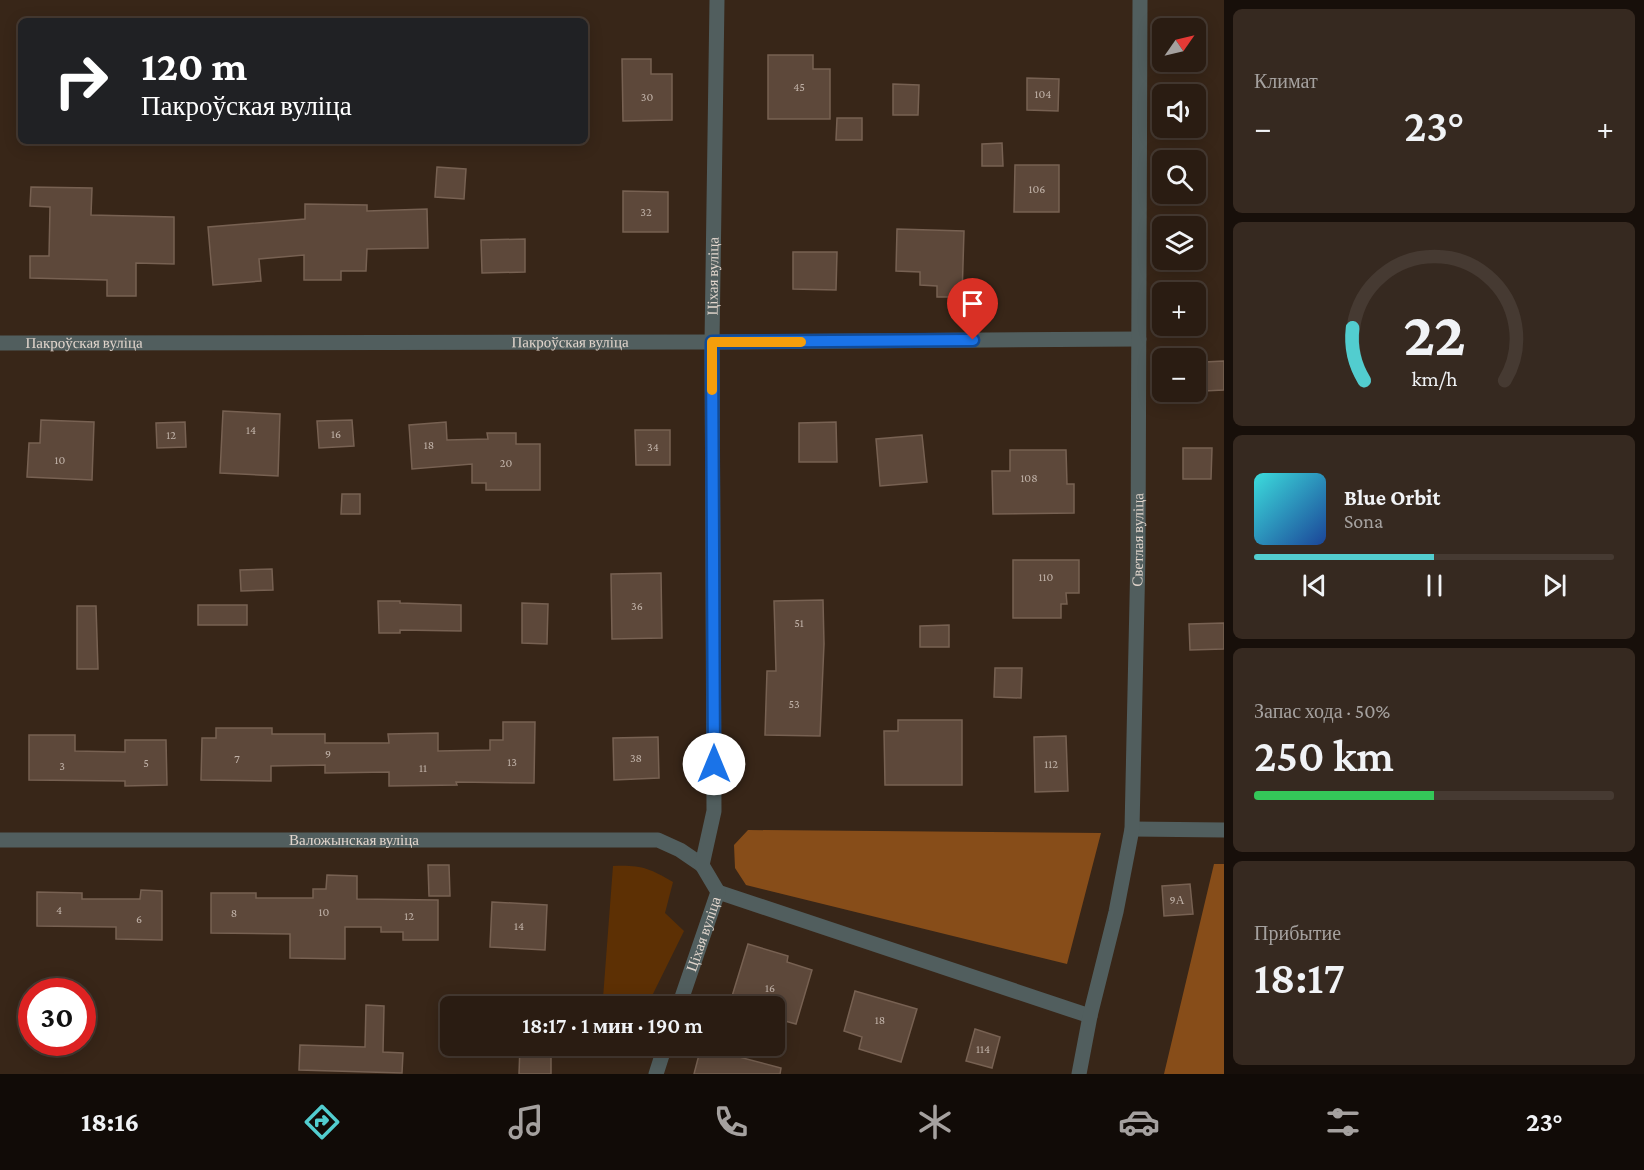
<!DOCTYPE html>
<html lang="ru">
<head>
<meta charset="utf-8">
<style>
  :root { --surface:#2a1c12; --page:#362920; --text:#f1f3f6; --muted:#a5a19f; --line:#463a32; --accent:#52cdcf }
  body { margin:0; font-family:"Crimson Pro",serif; background:var(--page); color:var(--text); height:100vh; display:flex; flex-direction:column; font-size:22px; white-space:nowrap }
  * { box-sizing:border-box; margin:0 }
  p { font-size:20px; color:var(--muted) }
  .icon { flex:none; width:33px; height:33px; fill:none; stroke:currentColor; stroke-width:2; stroke-linecap:round; stroke-linejoin:round }
  .map { position:relative; flex:1; overflow:hidden }
  .details { display:flex; flex-direction:column; gap:9px; padding:9px; background:#170f0a; width:420px }
  .details>* { flex:none }
  .banner { position:absolute; left:18px; top:18px; width:570px; height:126px; border-radius:9px; box-shadow:0 3px 15px #0003,0 0 0 2px var(--line); background:#202124; color:#fff; overflow:hidden }
  .needle { width:39px; rotate:56deg }
  .buttons { position:absolute; left:1152px; top:18px; display:grid; gap:12px }
  .buttons a { display:grid; place-items:center; width:54px; height:54px; border-radius:9px; background:var(--surface); box-shadow:0 3px 15px #0003,0 0 0 2px var(--line); font-size:30px }
  .speed { position:absolute; left:18px; top:978px; display:flex; gap:12px; font-size:30px; font-weight:700; text-align:center }
  .speed>* { display:grid; place-content:center; width:78px; height:78px; border-radius:50%; background:var(--surface); box-shadow:0 3px 15px #0003,0 0 0 2px var(--line); line-height:1 }
  .speed .limit { border:9px solid #d22; background:#fff; color:#111 }
  .pin { position:absolute; display:grid; place-items:center; width:51px; height:51px; color:#fff; margin:-62px -26px; border-radius:50% 50% 50% 0; rotate:-45deg; box-shadow:0 0 6px #0007 }
  .pin .icon { rotate:45deg }
  .me { position:absolute; width:66px; margin:-33px; rotate:0deg; stroke-linejoin:round; filter:drop-shadow(0 0 4px #0008) }
  .turn { display:flex; align-items:center; gap:21px; height:126px; padding:0 24px; font-size:27px }
  .turn .icon { width:78px; height:78px; stroke-width:2.5 }
  .turn b { display:block; font-size:42px; line-height:51px }
  .big { font-size:45px; font-weight:600; line-height:1.1 }
  .details .card { flex:1; display:flex; flex-direction:column; justify-content:center; gap:9px; min-width:0; padding:0 21px; border-radius:9px; background:var(--page) }
  .details .dial { align-items:center; gap:0 }
  .dial svg { height:156px; overflow:visible; fill:none; stroke:var(--line); stroke-width:7; stroke-linecap:round; text-anchor:middle }
  .dial text { fill:var(--text); stroke:none }
  .song { display:flex; align-items:center; gap:18px }
  .cover { width:72px; height:72px; border-radius:9px; background:linear-gradient(135deg,hsl(180 70% 55%),hsl(220 70% 35%)) }
  .played { height:6px; border-radius:3px; background:linear-gradient(90deg,var(--accent) 50%,var(--line) 50%) }
  .keys { display:flex; justify-content:space-around; direction:ltr }
  .heat { display:flex; justify-content:space-between; align-items:center; font-size:33px; direction:ltr }
  .charge { height:9px; border-radius:4px; background:linear-gradient(90deg,#34c759 50%,var(--line) 0) }
  .trip { position:absolute; left:440px; top:996px; width:345px; height:60px; border-radius:9px; background:var(--surface); box-shadow:0 3px 15px #0003,0 0 0 2px var(--line); font-weight:600; line-height:60px; text-align:center }
  .tab-bar { display:flex; height:96px; justify-content:space-around; align-items:center; background:#110b07; color:var(--muted) }
  .tab-bar .icon { width:42px; height:42px }
  .tab-bar .current { color:var(--accent) }
  .tab-bar b { font-size:27px; color:var(--text) }
  main { display:flex; flex:1; min-height:0 }
  .map>svg:first-child { display:block }
  .green { fill:#5d3004 }
  .forest { fill:#874d19 }
  .building { fill:#5d483a; stroke:#776152; stroke-width:1.5 }
  .lines { fill:none; stroke-linecap:round; stroke-linejoin:round }
  .street { stroke:#515e5e; stroke-width:15 }
  .route-casing { stroke:#114b97; stroke-width:15 }
  .route { stroke:#1a73e8; stroke-width:10 }
  .slow { stroke:#f59e0b; stroke-width:10 }
  .labels { text-anchor:middle; dominant-baseline:central; stroke-width:6; stroke-linejoin:round; paint-order:stroke }
  .number-label { font-size:12px; fill:#c0b2a8 }
  .street-label { font-size:15px; fill:#e1d5cc; stroke:#19110b }
</style>
</head>
<body>
<main>
<div class="map">
<svg width="1224" height="1074" viewBox="0 0 1224 1074">
  <rect width="100%" height="100%" fill="#382618"/>
  <!-- green -->
  <path class="green" d="M613 866C641 865 649 868 673 882L665 913 684 931 647 1006H615L603 998Z"/>
  <!-- forest -->
  <path class="forest" d="M748 830 1101 833 1067 964 746 885 735 868 734 845Z
    M1214 864H1224V1074H1164Z"/>
  <!-- building -->
  <path class="building" d="M768 55H813V69H830V119H768Z
    M622 59H651V74H672V120L623 121Z
    M1027 78 1059 79 1058 111 1027 110Z
    M893 84 919 85 918 115H893Z
    M837 118H862V140H836Z
    M1002 143 1003 166H982V144Z
    M1015 165H1059V212H1014Z
    M437 167 466 169 464 199 435 197Z
    M31 187 92 188 91 215 174 217V264L136 263V296H107V280L30 278V256H49L50 207 30 206Z
    M623 191 668 192V232H623Z
    M305 204 367 205V211L427 209 428 248 367 249 366 271H341V280H304V255L259 259 261 281 213 285 208 227 305 219Z
    M897 229 964 231 962 297H937V286L920 285V272L896 271Z
    M525 239V272L482 273 481 240Z
    M793 252H837L836 290 793 289Z
    M1224 361V390L1204 391V362Z
    M223 411 280 414 278 476 220 473Z
    M41 420 94 422 92 480 27 477 29 443H40Z
    M352 420 354 446 319 448 317 421Z
    M185 422 186 447 157 448 156 423Z
    M446 422 447 440 488 439 487 433H516V444H540V490H486V483H472V464L412 469 409 425Z
    M836 422 837 462H799V423Z
    M635 430H670V465H636Z
    M922 435 927 482 880 486 876 439Z
    M1183 448H1212L1211 479H1183Z
    M1010 450H1066L1067 484H1074V513L993 514 992 471H1010Z
    M342 494H360V514H341Z
    M1013 560H1079V593H1066L1067 604H1061V618H1013Z
    M272 569 273 590 241 591 240 570Z
    M661 573 662 638 612 639 611 574Z
    M823 600 824 644 820 736 765 735 767 671H776L774 601Z
    M378 601H400V603L461 605V631L400 630V633H379Z
    M522 603 548 604 547 644 522 643Z
    M198 605H247V625H198Z
    M77 606H96L98 669H77Z
    M1224 623V649L1190 650 1189 624Z
    M949 625V647H920V626Z
    M995 668H1022L1021 698 994 697Z
    M898 720H962V785H885L884 731H898Z
    M503 722H535L534 783 456 782 457 785 389 786V772L325 773V765L271 766V781L201 780 202 738H216V728H272V734H325V743H389L388 734 438 733V751L490 750V740H503Z
    M29 735H75V751L125 752V740H166L167 785 125 786V781L29 780Z
    M1066 736 1068 791 1035 792 1034 737Z
    M658 737 659 778 614 780 613 738Z
    M428 865H449L450 896H429Z
    M327 875 357 876V899L438 900V940H403V932H381V927H345V959L290 958V934L211 933V893H256V898H313V889H326Z
    M1190 884 1193 914 1164 916 1162 886Z
    M141 890 162 891V940L116 939V927L37 926V892L82 893V899H140Z
    M492 902 547 905 545 950 490 947Z
    M748 944 788 956 787 962 812 970 796 1024 774 1018V1006H729Z
    M855 991 917 1009 901 1062 859 1049 862 1037 844 1031Z
    M366 1005 384 1006 383 1052 403 1053 402 1073 299 1070 300 1045 365 1047Z
    M975 1029 1000 1037 992 1068 966 1061Z
    M520 1046H551V1074H519Z
    M701 1047 781 1068 780 1074H694Z"/>
  <g class="lines">
    <!-- street -->
    <g class="street">
      <path id="s1" d="M0 343 712 342 1139 339"/>
      <path d="M1132 829 1224 830"/>
      <path id="s2" d="M0 840H658L680 850 702 865"/>
      <path d="M718 892 1090 1016"/>
      <path id="s3" d="M679 1006 718 892 702 865 714 811 712 342 717 0"/>
      <path d="M656 1074 665 1046"/>
      <path id="s4" d="M1079 1074 1090 1016 1116 912 1132 829 1138 555 1140 0"/>
    </g>
  </g>
  <g class="lines">
    <!-- route casing -->
    <g class="route-casing">
      <path id="route" d="M714 764 712 342 973 340"/>
    </g>
    <!-- route -->
    <use href="#route" class="route"/>
    <!-- slow -->
    <path class="slow" d="M712 390V342H801"/>
  </g>
  <g class="labels">
    <!-- number labels -->
    <g class="number-label">
      <text x="799" y="87">45</text>
      <text x="1043" y="94">104</text>
      <text x="647" y="97">30</text>
      <text x="1037" y="189">106</text>
      <text x="646" y="212">32</text>
      <text x="251" y="430">14</text>
      <text x="336" y="434">16</text>
      <text x="171" y="435">12</text>
      <text x="429" y="445">18</text>
      <text x="653" y="447">34</text>
      <text x="60" y="460">10</text>
      <text x="506" y="463">20</text>
      <text x="1029" y="478">108</text>
      <text x="1046" y="577">110</text>
      <text x="637" y="606">36</text>
      <text x="799" y="623">51</text>
      <text x="794" y="704">53</text>
      <text x="328" y="754">9</text>
      <text x="636" y="758">38</text>
      <text x="237" y="759">7</text>
      <text x="512" y="762">13</text>
      <text x="146" y="763">5</text>
      <text x="1051" y="764">112</text>
      <text x="62" y="766">3</text>
      <text x="423" y="768">11</text>
      <text x="1177" y="900">9А</text>
      <text x="59" y="910">4</text>
      <text x="324" y="912">10</text>
      <text x="234" y="913">8</text>
      <text x="409" y="916">12</text>
      <text x="139" y="919">6</text>
      <text x="519" y="926">14</text>
      <text x="770" y="988">16</text>
      <text x="880" y="1020">18</text>
      <text x="983" y="1049">114</text>
    </g>
    <!-- street labels -->
    <g class="street-label">
      <text stroke="none"><textPath href="#s3" startOffset="742">Ціхая вуліца</textPath></text>
      <text stroke="none"><textPath href="#s1" startOffset="570">Пакроўская вуліца</textPath></text>
      <text stroke="none"><textPath href="#s1" startOffset="84">Пакроўская вуліца</textPath></text>
      <text stroke="none"><textPath href="#s4" startOffset="540">Светлая вуліца</textPath></text>
      <text stroke="none"><textPath href="#s2" startOffset="354">Валожынская вуліца</textPath></text>
      <text stroke="none"><textPath href="#s3" startOffset="76">Ціхая вуліца</textPath></text>
    </g>
  </g>
</svg>
<div class="buttons">
<a><svg class="needle" viewBox="-14 -14 28 28"><path d="M0-13l5 13h-10z" fill="#e53935"/><path d="M0 13l5-13h-10z" fill="#a5a19f"/></svg></a>
<a><svg class="icon" aria-label="sound" viewBox="0 0 24 24"><path d="M4 9h4l5-4v14l-5-4H4zM17 9q2 3 0 6"/></svg></a>
<a><svg class="icon" aria-label="search" viewBox="0 0 24 24"><circle cx="10" cy="10" r="6"/><path d="M15 15l6 6"/></svg></a>
<a><svg class="icon" aria-label="layers" viewBox="0 0 24 24"><path d="M12 4l9 5-9 5-9-5zM3 14l9 5 9-5"/></svg></a>
<a>+</a>
<a>−</a>
</div>
<div class="speed"><div class="limit">30</div></div>
<div class="pin" style="left:973px;top:340px;background:#d93025"><svg class="icon" aria-label="arrive" viewBox="0 0 24 24"><path d="M6 21V4h12l-3 4 3 4H6"/></svg></div>
<svg class="me" style="left:714px;top:764px" viewBox="-20 -20 40 40"><circle r="19" fill="#fff"/><path d="M0-13L10 11 0 6-10 11z" fill="#1a73e8"/></svg>
<div class="trip">18:17 · 1 мин · 190 m</div>
<div class="banner">
<div class="turn"><svg class="icon" aria-label="right" viewBox="0 0 24 24"><path d="M7 20v-9h11M14 6l5 5-5 5"/></svg><div><b>120 m</b>Пакроўская вуліца</div></div>
</div>
</div>
<section class="details">
<div class="card"><p>Климат</p>
<div class="heat"><a>−</a><b class="big">23°</b><a>+</a></div>
</div>
<div class="card dial"><svg viewBox="0 0 100 80">
<path d="M14 69A42 42 0 1 1 86 69"/>
<path d="M14 69A42 42 0 0 1 8 42" stroke="#52cdcf"/>
<text x="50" y="56" font-size="32" font-weight="700">22</text>
<text x="50" y="72" font-size="11">km/h</text>
</svg></div>
<div class="card">
<div class="song"><i class="cover"></i><div><b>Blue Orbit</b><p>Sona</p></div></div>
<div class="played"></div>
<div class="keys"><svg class="icon" aria-label="previous" viewBox="0 0 24 24"><path d="M18 5L8 12l10 7zM5 5v14"/></svg><svg class="icon" aria-label="pause" viewBox="0 0 24 24"><path d="M8 5v14M16 5v14"/></svg><svg class="icon" aria-label="next" viewBox="0 0 24 24"><path d="M6 5l10 7-10 7zM19 5v14"/></svg></div>
</div>
<div class="card"><p>Запас хода · 50%</p><b class="big">250 km</b><div class="charge"></div></div>
<div class="card"><p>Прибытие</p><b class="big">18:17</b></div>
</section>
</main>
<nav class="tab-bar">
<b>18:16</b>
<svg class="icon current" aria-label="directions" viewBox="0 0 24 24"><path d="M12 3l9 9-9 9-9-9zM9 14v-3h6M13 9l2 2-2 2"/></svg>
<svg class="icon" aria-label="music" viewBox="0 0 24 24"><path d="M9 18V5l10-2v13"/><circle cx="6" cy="18" r="3"/><circle cx="16" cy="16" r="3"/></svg>
<svg class="icon" aria-label="phone" viewBox="0 0 24 24"><path d="M5 4h4l2 5-3 2q2 4 5 5l2-3 5 2v4C11 20 4 13 5 4z"/></svg>
<svg class="icon" aria-label="climate" viewBox="0 0 24 24"><path d="M12 3v18M4 7l16 10M4 17L20 7"/></svg>
<svg class="icon" aria-label="car" viewBox="0 0 24 24"><path d="M5 17H2v-5l4-1 3-4h7l3 4 3 1v5h-3M9 17h6M6 11h13"/><circle cx="7" cy="17" r="2"/><circle cx="17" cy="17" r="2"/></svg>
<svg class="icon" aria-label="filters" viewBox="0 0 24 24"><path d="M4 7h16M4 17h16"/><circle cx="9" cy="7" r="2"/><circle cx="15" cy="17" r="2"/></svg>
<b>23°</b>
</nav>
</body>
</html>
